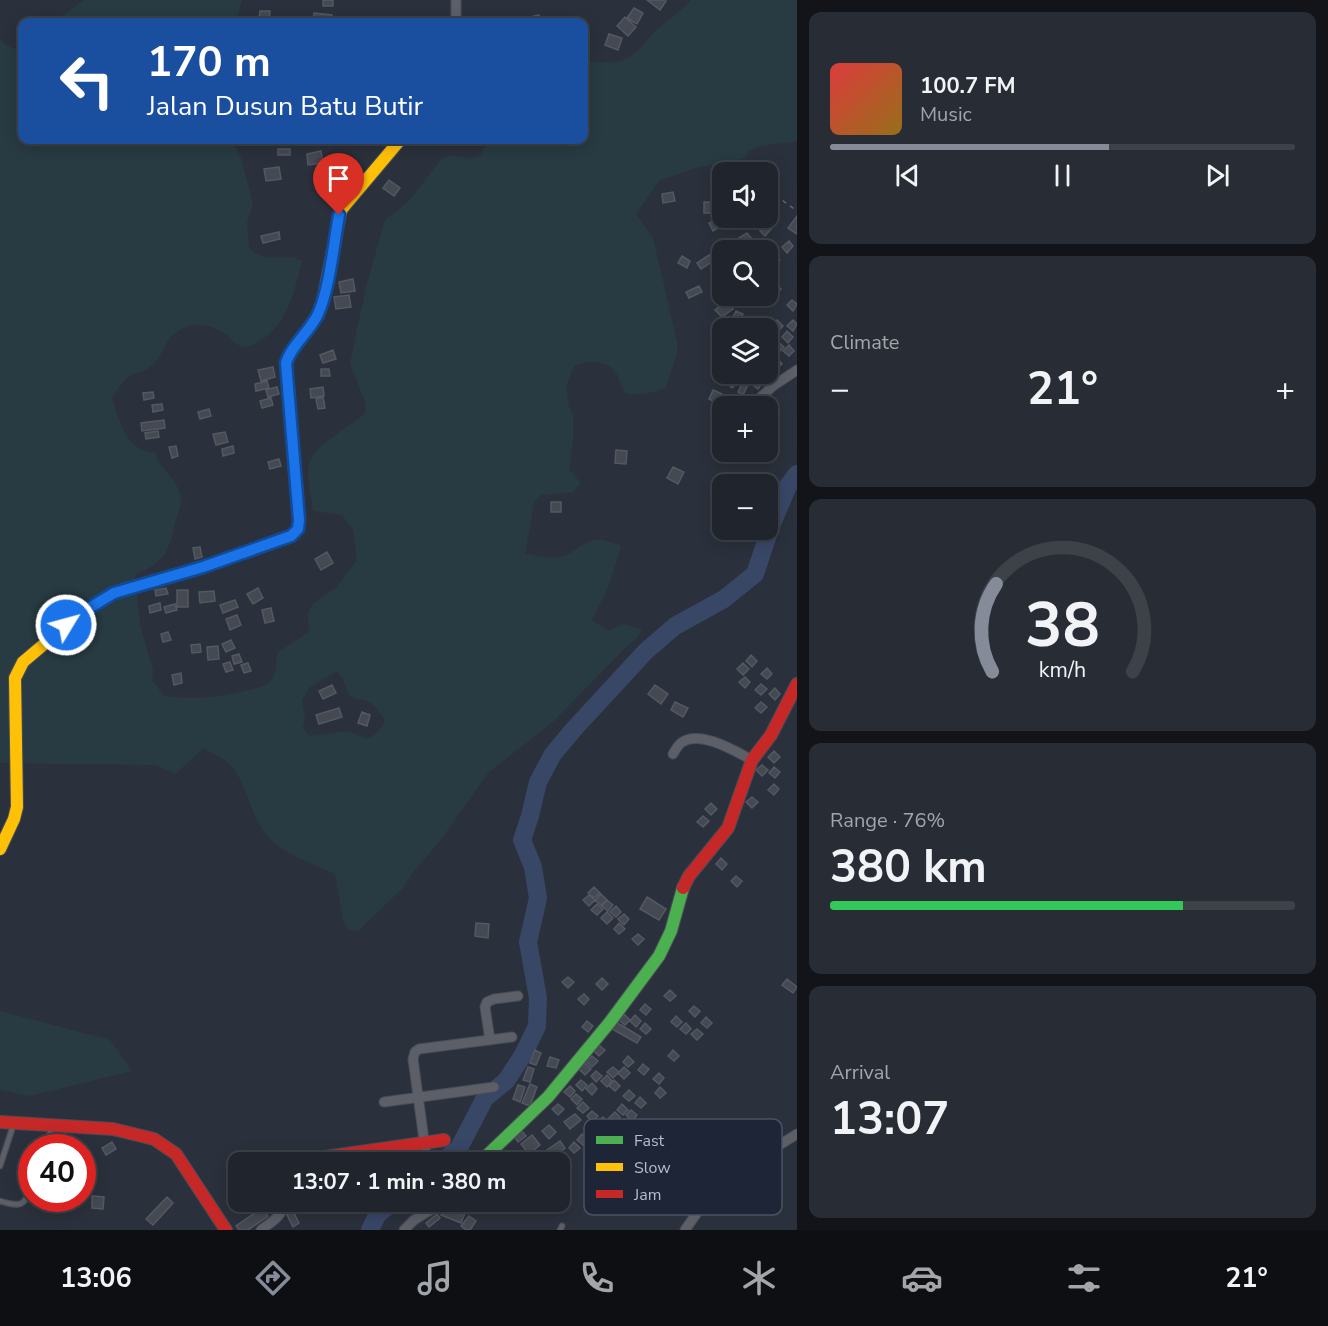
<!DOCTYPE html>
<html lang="en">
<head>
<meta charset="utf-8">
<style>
  :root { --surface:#20252d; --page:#282d35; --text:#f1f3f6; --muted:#a2a5aa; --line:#3d4249; --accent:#858b99 }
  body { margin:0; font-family:"Nunito Sans",sans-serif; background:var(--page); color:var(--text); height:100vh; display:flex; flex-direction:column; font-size:22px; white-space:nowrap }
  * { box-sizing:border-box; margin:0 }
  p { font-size:20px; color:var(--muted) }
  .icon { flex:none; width:33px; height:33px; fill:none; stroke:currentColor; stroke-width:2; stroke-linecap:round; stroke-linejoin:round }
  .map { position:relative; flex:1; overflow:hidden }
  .details { display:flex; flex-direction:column; gap:12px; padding:12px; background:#121419; width:531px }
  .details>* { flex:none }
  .hud { position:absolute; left:18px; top:18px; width:570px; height:126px; border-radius:12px; box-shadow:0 3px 15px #0003,0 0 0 2px var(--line); background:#1a4fa0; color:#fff; overflow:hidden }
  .buttons { position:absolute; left:712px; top:162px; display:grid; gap:12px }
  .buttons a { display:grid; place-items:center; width:66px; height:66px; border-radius:12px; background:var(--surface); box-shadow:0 3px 15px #0003,0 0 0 2px var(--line); font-size:30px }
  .speed { position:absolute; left:18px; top:1134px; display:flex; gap:12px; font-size:30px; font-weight:700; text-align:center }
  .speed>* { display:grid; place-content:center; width:78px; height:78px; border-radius:50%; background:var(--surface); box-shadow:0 3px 15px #0003,0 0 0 2px var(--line); line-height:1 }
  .speed .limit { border:9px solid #d22; background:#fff; color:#111 }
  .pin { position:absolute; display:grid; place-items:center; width:51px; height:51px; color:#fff; margin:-62px -26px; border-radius:50% 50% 50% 0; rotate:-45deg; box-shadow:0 0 6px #0007 }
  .pin .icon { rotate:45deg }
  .me { position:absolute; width:66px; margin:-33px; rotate:53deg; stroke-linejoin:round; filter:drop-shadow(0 0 4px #0008) }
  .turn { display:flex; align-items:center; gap:21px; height:126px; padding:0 30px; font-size:27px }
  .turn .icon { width:78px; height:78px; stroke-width:2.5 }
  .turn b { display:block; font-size:42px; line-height:51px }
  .big { font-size:45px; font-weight:700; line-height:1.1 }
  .details .tile { flex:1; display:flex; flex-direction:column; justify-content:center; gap:9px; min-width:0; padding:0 21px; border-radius:12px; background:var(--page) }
  .details .dial { align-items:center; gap:0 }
  .dial svg { height:156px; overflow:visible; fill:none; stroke:var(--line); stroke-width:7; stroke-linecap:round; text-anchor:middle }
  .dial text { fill:var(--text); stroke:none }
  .song { display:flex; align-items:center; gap:18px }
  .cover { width:72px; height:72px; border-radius:9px; background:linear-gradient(135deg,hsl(0 70% 55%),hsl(40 70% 35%)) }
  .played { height:6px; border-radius:3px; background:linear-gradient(90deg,var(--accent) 60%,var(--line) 60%) }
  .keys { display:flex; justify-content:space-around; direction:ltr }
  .heat { display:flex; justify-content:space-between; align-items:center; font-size:33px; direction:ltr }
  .charge { height:9px; border-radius:4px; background:linear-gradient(90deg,#34c759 76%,var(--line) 0) }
  .trip { position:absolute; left:228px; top:1152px; width:342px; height:60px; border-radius:12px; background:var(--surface); box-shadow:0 3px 15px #0003,0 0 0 2px var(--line); font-weight:700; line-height:60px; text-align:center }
  .tab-bar { display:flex; height:96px; justify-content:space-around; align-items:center; background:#0d0f12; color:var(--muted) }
  .tab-bar .icon { width:42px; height:42px }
  .tab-bar .active { color:var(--accent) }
  .tab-bar b { font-size:27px; color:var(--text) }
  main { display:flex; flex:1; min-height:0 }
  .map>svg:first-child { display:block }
  .green { fill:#283b42; fill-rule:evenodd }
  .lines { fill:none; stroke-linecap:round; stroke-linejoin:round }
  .river { stroke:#394767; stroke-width:18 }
  .building { fill:#444952; stroke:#535862; stroke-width:1.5 }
  .lane-casing { stroke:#494d56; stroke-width:7 }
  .street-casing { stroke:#494d56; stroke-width:11 }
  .fast-casing { stroke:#494d56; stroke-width:14 }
  .slow-casing { stroke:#494d56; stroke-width:14 }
  .jam-casing { stroke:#494d56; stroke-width:14 }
  .path { stroke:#5f646c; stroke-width:1.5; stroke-dasharray:4.5 4.5; stroke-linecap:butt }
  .lane { stroke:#5c5f68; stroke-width:4.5 }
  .street { stroke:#5c5f68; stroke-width:9 }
  .fast { stroke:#4caf50; stroke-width:12 }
  .slow { stroke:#ffc107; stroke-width:12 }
  .jam { stroke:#c62828; stroke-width:12 }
  .route-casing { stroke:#114b97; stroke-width:15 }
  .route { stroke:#1a73e8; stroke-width:10 }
  .key { fill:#1e2537; stroke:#4c5263; stroke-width:1.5 }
  .key-label { font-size:16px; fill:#b6bccb }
</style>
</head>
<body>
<main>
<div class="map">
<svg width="797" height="1230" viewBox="0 0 797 1230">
  <rect width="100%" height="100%" fill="#2b313c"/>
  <!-- green -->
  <path class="green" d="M84 0H242L236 22H55Z
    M691 0H797V141L759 146 750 151 743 159 695 168 659 181 636 214 653 238 677 342V352L666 388C653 393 640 395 626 394 620 386 621 384 618 376 610 360 588 359 574 366L566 386 569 407 573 415V440L569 469 581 483 573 492 541 495 534 502 525 554C534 555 545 558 554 558 586 554 580 528 621 546L609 585 592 620 608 631 624 624 642 630 636 639 628 645 555 720 488 773 440 841 413 872 403 888 358 931 348 929 343 921 335 874C313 863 283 855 267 835 251 816 248 789 234 769 228 760 213 754 204 748L175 774 156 765 0 763V40C7 45 14 52 22 47V140H232L241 158 253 204 247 222 249 248C266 266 285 251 302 261 294 292 288 325 258 342 252 346 243 349 237 344 233 342 231 338 227 335 218 328 199 322 188 326 160 338 169 350 152 365 145 372 135 372 128 377 121 383 116 391 112 399 121 423 125 450 155 453 160 470 177 478 181 497 182 503 178 513 176 519 169 552 166 561 135 575L140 625 153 670 152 680 164 696C193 700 220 698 249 690 256 688 265 687 271 681 276 674 277 662 277 653L309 632 308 613 312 605 337 587 357 560 353 530 342 515 313 511C306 459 301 460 345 428 354 422 360 419 366 411L365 402 350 363 366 287 385 220 409 201 442 158 452 155 471 158 480 156 488 140H584V63C596 60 609 64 621 61 639 55 646 39 659 28 670 18 682 11 691 0ZM337 671 343 679 349 696C372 704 370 698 385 720 381 730 376 735 366 739L348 731 309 736 303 728 305 719 302 700 310 687Z
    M0 1011 110 1040 132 1071 29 1096 0 1090Z"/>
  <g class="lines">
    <!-- river -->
    <path class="river" d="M441 1162 459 1148 485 1098 506 1081 523 1055 537 1026 538 998 528 942 538 898 533 867 522 840 530 816 538 782 553 754 574 729 646 651 675 626 724 599 755 574 771 526 788 486 797 474
      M370 1230 377 1215 393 1202"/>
  </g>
  <!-- building -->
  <path class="building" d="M323 0H333V6H323Z
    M647 0H665L666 1 660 10Z
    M634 8 643 13 637 24 627 18Z
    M260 11H270L269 20H259Z
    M314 13 332 15 331 22 313 21Z
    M539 15 540 22H531L530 17Z
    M625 17 636 27 628 36 617 26Z
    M609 34 622 38 618 50 605 45Z
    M278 149H290V155H278Z
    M321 151 323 163 308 165 307 154Z
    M279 167 281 179 266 181 264 169Z
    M389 180 400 188 394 196 383 188Z
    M673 192 675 201 663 203 662 194Z
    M704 202H711V213H704Z
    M797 216V234L788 228Z
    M717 219 721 226 713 231 709 223Z
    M767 224 772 228 765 236 760 231Z
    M279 232 280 239 263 243 261 236Z
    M747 233 751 238 744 244 739 238Z
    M735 239 740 245 732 250 727 245Z
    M789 241 793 246 787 253 782 247Z
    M775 252 780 260 771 265 768 257Z
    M709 255 713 261 701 269 697 263Z
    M682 256 690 261 687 268 678 263Z
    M353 279 355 291 341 293 339 282Z
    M775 283 781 289 775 295 769 289Z
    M699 286 702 292 689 298 686 292Z
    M349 295 351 307 336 309 334 297Z
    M753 296H763L755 305 749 301Z
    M792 300 797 304 793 311 787 305Z
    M726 301 733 309 722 317 715 310Z
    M736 311 743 314 737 324 731 321Z
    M777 320 783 326 777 332 771 326Z
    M793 320 797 324 793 331 787 326Z
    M787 331 793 337 788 343 782 337Z
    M778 342 784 347 778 353 772 348Z
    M789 345 794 351 789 356 783 351Z
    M333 350 336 359 323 363 320 355Z
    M777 358 782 364 776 369 770 362Z
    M273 367 275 377 261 381 258 370Z
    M321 369H329L330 376H321Z
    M752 374 764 381 758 389 747 381Z
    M733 375 739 381 732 388 726 382Z
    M267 381 269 388 256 391 255 384Z
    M743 382 748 385 743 395 738 392Z
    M277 387 279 394 268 397 266 390Z
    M323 387 324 396 311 398 310 389Z
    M713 390 722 394 718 404 709 399Z
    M153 392 154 398 144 400 143 393Z
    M323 397 325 408 318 409 316 399Z
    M271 398 273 405 262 408 260 401Z
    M162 404 163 410 153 412 152 405Z
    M209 409 211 416 200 419 198 412Z
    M164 420 165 428 142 431 141 423Z
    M158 431 159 437 146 439 145 433Z
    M225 432 228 442 216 445 213 434Z
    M176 446 178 456 172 458 169 447Z
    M233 446 234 453 223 456 222 449Z
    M616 450 627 451 626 464 615 463Z
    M279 459 281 466 270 469 268 462Z
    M673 467 684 472 678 484 667 478Z
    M551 502H561V512H551Z
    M200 547 202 557 195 559 193 548Z
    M327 552 333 563 321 570 315 559Z
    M166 588 168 594 156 596 155 590Z
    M258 588 263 598 253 604 247 594Z
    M177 590H188V607H177Z
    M214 591 215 601 200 603 199 592Z
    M235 600 238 607 223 613 220 605Z
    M160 603 161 610 150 613 149 606Z
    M175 604 177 610 166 613 164 607Z
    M271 608 274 621 265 623 262 610Z
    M237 615 241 625 230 630 226 619Z
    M168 632 171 640 163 642 161 634Z
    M231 640 235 648 226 652 222 644Z
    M200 644 201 652 192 653 191 645Z
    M218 646 219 659 208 660 207 647Z
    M239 654 242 662 234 664 232 656Z
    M751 655 757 661 752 667 746 661Z
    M230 662 233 670 226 672 223 664Z
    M248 663 251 671 244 673 241 665Z
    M743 663 749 669 743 675 737 669Z
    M767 668 772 674 767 679 761 674Z
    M181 673 182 683 174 685 172 675Z
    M745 677 750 682 745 688 739 682Z
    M761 684 767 689 761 695 755 690Z
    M332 685 336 693 323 699 319 691Z
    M655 685 668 694 661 704 648 694Z
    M775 688 780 694 775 700 769 694Z
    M675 702 688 708 683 717 671 710Z
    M761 702 767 707 761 713 755 708Z
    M339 708 342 717 319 724 316 715Z
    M362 712 370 715 367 726 358 723Z
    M774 751 780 757 774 763 768 757Z
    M762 765 768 770 762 776 756 770Z
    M774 767 780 772 775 778 769 773Z
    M774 784 779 789 774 795 768 790Z
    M752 797 758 802 752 808 746 802Z
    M711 803 717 809 711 815 705 809Z
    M703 816 709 821 703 827 697 822Z
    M721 858 727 864 722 870 716 864Z
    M736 876 742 881 737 887 731 881Z
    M594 887 600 893 594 898 588 893Z
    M601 894 607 900 601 905 595 900Z
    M589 895 595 900 589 906 583 900Z
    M647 897 666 909 659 920 640 909Z
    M607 900 613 905 608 911 602 906Z
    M597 904 603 909 597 915 591 910Z
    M616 906 621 912 616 917 610 912Z
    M607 912 613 918 607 924 601 918Z
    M624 914 629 919 624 925 618 919Z
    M476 923 489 924 488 938 475 936Z
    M619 923 625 929 619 934 614 929Z
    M638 934 644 939 638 945 632 939Z
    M568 977 574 982 568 988 562 982Z
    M602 978 608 984 602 990 596 984Z
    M787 979 797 987 793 993 782 985Z
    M670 990 676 996 670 1001 664 996Z
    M584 994 589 999 584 1005 578 999Z
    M645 1004 651 1009 646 1015 640 1010Z
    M694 1006 700 1011 695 1017 689 1011Z
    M624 1014 630 1020 625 1025 619 1020Z
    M635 1015 641 1021 636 1027 630 1021Z
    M676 1016 682 1022 677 1027 671 1022Z
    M706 1017 712 1023 707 1028 701 1023Z
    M587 1021 593 1026 588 1032 582 1027Z
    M616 1022 641 1037 637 1043 612 1029Z
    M645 1023 651 1029 646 1034 640 1029Z
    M686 1023 691 1029 686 1034 680 1029Z
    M697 1029 703 1034 697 1040 691 1034Z
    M599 1045 605 1050 599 1056 593 1050Z
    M535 1050 541 1053 536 1065 530 1063Z
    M673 1050 679 1056 674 1061 668 1056Z
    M592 1056 598 1061 592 1067 586 1061Z
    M628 1056 634 1062 628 1067 623 1062Z
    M550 1057 559 1060 556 1068 547 1066Z
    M585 1063 591 1069 585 1075 579 1069Z
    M643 1064 649 1069 644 1075 638 1070Z
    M528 1067 534 1069 530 1082 523 1080Z
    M613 1067 619 1072 613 1078 607 1072Z
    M624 1067 630 1073 624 1079 618 1073Z
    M596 1071 602 1076 596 1082 591 1076Z
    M659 1073 664 1078 659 1084 653 1079Z
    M607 1075 612 1081 607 1087 601 1081Z
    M581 1080 587 1085 582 1091 576 1085Z
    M614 1080 620 1086 615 1091 609 1086Z
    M592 1083 597 1089 592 1095 586 1089Z
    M530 1084 537 1087 530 1106 522 1103Z
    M518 1085 525 1087 520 1102 513 1099Z
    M570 1086 575 1091 570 1097 564 1092Z
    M660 1087 666 1093 660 1098 655 1093Z
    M629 1090 635 1096 629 1101 623 1096Z
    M576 1094 582 1099 577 1105 571 1099Z
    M640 1097 646 1103 641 1108 635 1103Z
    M583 1102 589 1108 583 1113 577 1108Z
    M558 1104 564 1109 558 1115 552 1109Z
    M622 1104 628 1110 623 1115 617 1110Z
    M631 1110 637 1115 632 1121 626 1115Z
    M592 1111 598 1116 592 1122 587 1116Z
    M615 1112 620 1117 615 1123 609 1118Z
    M575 1114 581 1120 570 1129 564 1122Z
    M603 1117 608 1123 603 1129 597 1123Z
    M549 1125 556 1132 549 1139 542 1131Z
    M520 1129 526 1136 518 1142 513 1135Z
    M582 1134 588 1139 583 1145 577 1140Z
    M532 1135 540 1145 529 1154 521 1144Z
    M560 1141 565 1148 553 1157 547 1150Z
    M112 1142 116 1149 106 1155 102 1148Z
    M574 1142 580 1148 574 1153 569 1148Z
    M92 1196 104 1197 103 1209 92 1208Z
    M167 1197 173 1203 153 1225 146 1219Z
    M535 1202H546L539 1212 531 1207Z
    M445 1205 465 1213 461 1223 441 1215Z
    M262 1208 268 1216 248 1230H239L236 1226Z
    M293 1211 299 1223 293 1227 287 1215Z
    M437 1214 440 1218 429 1227 426 1223Z
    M469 1216 476 1221 470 1230H466L461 1226Z"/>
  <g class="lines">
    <!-- lane casing -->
    <g class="lane-casing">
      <path id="lane" d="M45 1148 52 1127
        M0 1166 13 1126
        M0 1201C21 1207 24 1207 32 1186
        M560 1230 562 1226"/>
    </g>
    <!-- street casing -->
    <g class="street-casing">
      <path id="street" d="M456 0V22
        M751 406 773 386 797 370
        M673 754C675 751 678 745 681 743 699 729 735 751 752 760
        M490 1040 485 1007 487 1002 494 999 518 996
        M384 1102 494 1087
        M380 1150 382 1162
        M427 1162 413 1059 415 1052 419 1049 512 1037
        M261 1230C271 1222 284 1216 283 1202
        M404 1230 414 1220 444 1202
        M685 1230 717 1184 797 1134"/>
    </g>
    <!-- fast casing -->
    <g class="fast-casing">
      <path id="fast" d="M480 1162 548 1097 610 1022 659 956 671 931 683 888"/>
    </g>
    <!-- slow casing -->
    <g class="slow-casing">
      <path id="slow" d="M291 423 286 363 289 355 318 315 323 300 341 210 400 140
        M0 849 14 819 17 807 15 678 23 662 81 613 114 593 144 584"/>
    </g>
    <!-- jam casing -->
    <g class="jam-casing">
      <path id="jam" d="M144 584 203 567 291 536 298 529 299 520 291 423
        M683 888 689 876 728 828 752 760 771 735 797 684
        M0 1122 113 1129 154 1139 176 1154 226 1230
        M290 1162 444 1140"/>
    </g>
    <!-- path -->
    <path class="path" d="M768 190 797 211"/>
    <!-- lane -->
    <use href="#lane" class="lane"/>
    <!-- street -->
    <use href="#street" class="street"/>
    <!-- fast -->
    <use href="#fast" class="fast"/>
    <!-- slow -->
    <use href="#slow" class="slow"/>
    <!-- jam -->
    <use href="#jam" class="jam"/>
  </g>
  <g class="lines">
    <!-- route casing -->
    <g class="route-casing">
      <path id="route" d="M66 625 81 613 114 593 203 567 291 536 298 529 299 520 286 363C291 346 309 332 317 316 329 293 334 242 339 215"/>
    </g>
    <!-- route -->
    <use href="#route" class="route"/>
  </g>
  <!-- legend -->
  <rect x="584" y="1119" width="198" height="96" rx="9" class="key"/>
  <rect x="596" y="1136" width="27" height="8" fill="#4caf50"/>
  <rect x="596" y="1163" width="27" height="8" fill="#ffc107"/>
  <rect x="596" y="1190" width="27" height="8" fill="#c62828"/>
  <g class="key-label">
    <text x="634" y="1146">Fast</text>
    <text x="634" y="1173">Slow</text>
    <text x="634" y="1200">Jam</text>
  </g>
</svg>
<div class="buttons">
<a><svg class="icon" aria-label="sound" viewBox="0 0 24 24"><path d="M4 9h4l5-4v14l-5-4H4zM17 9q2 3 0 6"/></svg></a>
<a><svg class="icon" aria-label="search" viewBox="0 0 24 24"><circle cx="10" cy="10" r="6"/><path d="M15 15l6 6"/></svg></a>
<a><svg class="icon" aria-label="layers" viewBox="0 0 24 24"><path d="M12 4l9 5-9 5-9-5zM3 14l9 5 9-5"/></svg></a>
<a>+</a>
<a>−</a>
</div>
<div class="speed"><div class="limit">40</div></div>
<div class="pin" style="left:339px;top:215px;background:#d93025"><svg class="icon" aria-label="arrive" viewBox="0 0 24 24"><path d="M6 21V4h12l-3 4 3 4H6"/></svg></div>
<svg class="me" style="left:66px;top:625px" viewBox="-20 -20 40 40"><circle r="17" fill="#1a73e8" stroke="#fff" stroke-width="3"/><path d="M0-11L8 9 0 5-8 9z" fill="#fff"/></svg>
<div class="trip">13:07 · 1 min · 380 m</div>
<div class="hud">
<div class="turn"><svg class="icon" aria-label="left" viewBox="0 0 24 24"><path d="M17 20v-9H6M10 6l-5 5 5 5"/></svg><div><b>170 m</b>Jalan Dusun Batu Butir</div></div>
</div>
</div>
<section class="details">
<div class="tile">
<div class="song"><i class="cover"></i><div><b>100.7 FM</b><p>Music</p></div></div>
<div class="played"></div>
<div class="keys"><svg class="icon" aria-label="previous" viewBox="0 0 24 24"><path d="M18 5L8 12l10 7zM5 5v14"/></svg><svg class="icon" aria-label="pause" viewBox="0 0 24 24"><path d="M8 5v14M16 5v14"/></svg><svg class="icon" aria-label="next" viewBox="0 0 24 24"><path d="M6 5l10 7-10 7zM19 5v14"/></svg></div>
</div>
<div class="tile"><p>Climate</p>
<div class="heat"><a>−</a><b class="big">21°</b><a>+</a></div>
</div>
<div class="tile dial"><svg viewBox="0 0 100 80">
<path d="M14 69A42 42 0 1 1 86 69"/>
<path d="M14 69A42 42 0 0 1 16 24" stroke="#858b99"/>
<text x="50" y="56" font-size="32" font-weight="700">38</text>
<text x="50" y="72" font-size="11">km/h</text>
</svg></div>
<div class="tile"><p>Range · 76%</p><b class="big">380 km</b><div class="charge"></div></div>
<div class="tile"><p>Arrival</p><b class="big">13:07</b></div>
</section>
</main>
<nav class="tab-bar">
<b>13:06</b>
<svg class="icon active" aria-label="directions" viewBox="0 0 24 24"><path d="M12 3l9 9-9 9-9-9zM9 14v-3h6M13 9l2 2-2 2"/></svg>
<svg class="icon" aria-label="music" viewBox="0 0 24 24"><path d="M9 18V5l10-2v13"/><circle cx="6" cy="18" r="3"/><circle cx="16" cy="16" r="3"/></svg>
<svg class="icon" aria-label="phone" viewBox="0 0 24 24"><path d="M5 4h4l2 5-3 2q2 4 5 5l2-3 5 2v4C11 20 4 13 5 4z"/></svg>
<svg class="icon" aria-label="climate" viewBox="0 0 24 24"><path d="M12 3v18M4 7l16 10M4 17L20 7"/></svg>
<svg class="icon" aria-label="car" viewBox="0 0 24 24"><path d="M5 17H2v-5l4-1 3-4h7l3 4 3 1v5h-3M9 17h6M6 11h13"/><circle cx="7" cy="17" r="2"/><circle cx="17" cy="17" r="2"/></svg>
<svg class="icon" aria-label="filters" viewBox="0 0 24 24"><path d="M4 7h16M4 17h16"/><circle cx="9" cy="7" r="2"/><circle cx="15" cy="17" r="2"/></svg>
<b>21°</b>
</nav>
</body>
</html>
